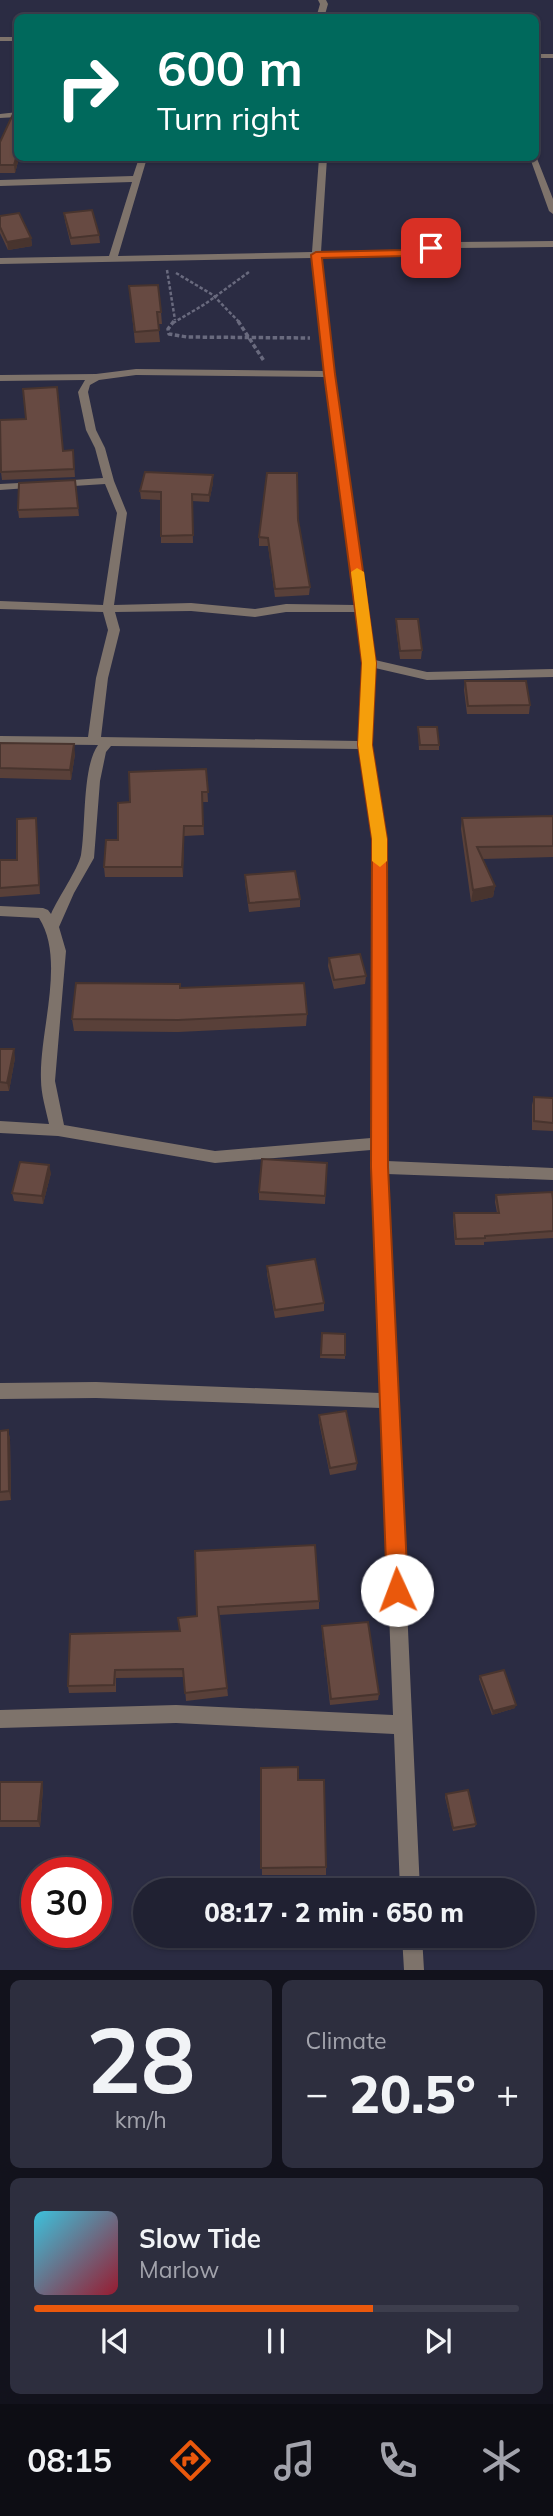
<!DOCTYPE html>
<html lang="en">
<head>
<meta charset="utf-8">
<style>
  :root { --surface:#202132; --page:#2d2e3e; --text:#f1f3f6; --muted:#a2a3ac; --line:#3d3e4d; --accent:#ea580c }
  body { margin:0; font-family:Mulish,sans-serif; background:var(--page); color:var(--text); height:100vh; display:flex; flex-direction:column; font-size:26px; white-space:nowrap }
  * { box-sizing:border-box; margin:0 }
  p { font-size:23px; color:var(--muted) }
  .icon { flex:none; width:38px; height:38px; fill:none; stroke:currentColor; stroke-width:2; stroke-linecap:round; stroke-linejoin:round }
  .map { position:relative; height:1970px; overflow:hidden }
  .sheet { display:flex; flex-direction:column; gap:10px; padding:10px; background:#12121c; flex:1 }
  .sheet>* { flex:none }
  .top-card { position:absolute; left:14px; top:14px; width:525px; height:147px; border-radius:10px; box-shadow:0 2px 5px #0004,0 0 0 2px var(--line); background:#00695c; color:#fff; overflow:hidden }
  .speed { position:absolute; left:21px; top:1857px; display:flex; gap:14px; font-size:35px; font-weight:700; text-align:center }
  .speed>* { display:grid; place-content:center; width:91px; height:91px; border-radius:50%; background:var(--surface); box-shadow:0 2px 5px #0004,0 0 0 2px var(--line); line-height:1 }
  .speed .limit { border:10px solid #d22; background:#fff; color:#111 }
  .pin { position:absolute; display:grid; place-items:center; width:60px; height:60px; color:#fff; margin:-30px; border-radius:14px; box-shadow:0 4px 10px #0006 }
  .me { position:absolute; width:77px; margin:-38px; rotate:358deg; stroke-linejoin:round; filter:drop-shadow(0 0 5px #0008) }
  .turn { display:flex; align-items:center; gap:24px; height:147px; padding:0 28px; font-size:32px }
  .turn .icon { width:91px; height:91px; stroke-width:2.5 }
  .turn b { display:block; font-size:49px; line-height:60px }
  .big { font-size:52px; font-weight:800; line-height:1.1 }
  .sheet .tile { flex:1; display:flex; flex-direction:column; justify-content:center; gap:10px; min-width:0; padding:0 24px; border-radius:10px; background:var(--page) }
  .sheet .dial { align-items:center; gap:0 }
  .dial b { font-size:91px; line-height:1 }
  .song { display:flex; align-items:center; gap:21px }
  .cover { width:84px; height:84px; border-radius:10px; background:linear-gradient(135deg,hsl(190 70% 55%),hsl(350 70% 35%)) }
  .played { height:7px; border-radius:4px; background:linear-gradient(90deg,var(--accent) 70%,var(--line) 70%) }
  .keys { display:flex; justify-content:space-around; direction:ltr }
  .heat { display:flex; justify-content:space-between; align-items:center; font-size:38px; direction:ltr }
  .sheet .tiles { flex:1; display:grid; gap:10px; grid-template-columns:1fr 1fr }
  .tile:last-child { grid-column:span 2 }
  .trip { position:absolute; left:133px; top:1878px; width:402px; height:70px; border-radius:35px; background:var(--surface); box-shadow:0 2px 5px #0004,0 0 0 2px var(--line); font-weight:800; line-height:70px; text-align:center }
  .tab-bar { display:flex; height:112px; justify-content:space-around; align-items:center; background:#0d0d14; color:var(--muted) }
  .tab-bar .icon { width:49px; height:49px }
  .tab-bar .current { color:var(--accent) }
  .tab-bar b { font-size:32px; color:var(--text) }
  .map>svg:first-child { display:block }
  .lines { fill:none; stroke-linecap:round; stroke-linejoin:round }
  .path-far1 { stroke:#696a7e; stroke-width:2.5; stroke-dasharray:3.5 2; stroke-linecap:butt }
  .path { stroke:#696a7e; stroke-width:3.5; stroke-dasharray:4.5 2.5; stroke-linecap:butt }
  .minor { fill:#7e736b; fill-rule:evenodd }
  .wall { fill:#594039 }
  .shaded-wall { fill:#48342e }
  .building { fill:#674a42; stroke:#48342e; stroke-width:2 }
  .route { fill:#ea580c; stroke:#983908; stroke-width:2 }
  .slow { fill:#f59e0b }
</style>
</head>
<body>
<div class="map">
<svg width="553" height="1970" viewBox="0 0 553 1970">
  <rect width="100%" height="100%" fill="#2b2c43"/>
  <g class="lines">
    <!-- path-far1 -->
    <path class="path-far1" d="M167 270 175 320
      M176 273 213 295 240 323
      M173 323 205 304 249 272"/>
    <!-- path -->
    <path class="path" d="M174 321 168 329 169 334 187 337 310 338
      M238 321 264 361"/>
    <!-- minor -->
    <path class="minor" d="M318 0H326L328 4 324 18H316L320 4Z
      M0 37H18V41H0Z
      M536 54H553V58H536Z
      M18 112V117L0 118V114Z
      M536 156 553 199V214L549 211 530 158Z
      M139 158H147L118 256 312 252 319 158H327L321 252 405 250 455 242 553 241V247L455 248 405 256 321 257 334 374 375 660 427 672 553 669V677L427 680 375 668 371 745 386 839 387 1161 553 1168V1180L387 1174 420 1890H400L394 1734 176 1723 0 1728V1710L176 1705 393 1715 381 1408 96 1398 0 1399V1383L96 1382 380 1393 371 1150 215 1163 58 1136 0 1133V1121L49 1124C46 1110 41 1094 41 1080 39 1031 66 960 39 918L0 916V906L43 908 48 910 51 914C58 898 78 869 81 855 86 827 82 767 98 745L0 744V736L88 737 96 678 108 630 103 612 0 609V601L103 605 117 513 105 484 58 487 53 484 58 481 103 478 95 448 86 430 78 392 85 380 0 381V375L96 374 136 369 324 371 312 258 0 264V258L109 256 132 182 0 186V180L133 176ZM136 375 324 377 355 605 286 604 255 609 191 603 114 605 127 513 114 481 105 448 96 430 88 392 90 385 99 380ZM191 611 255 617 286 612H356L363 663 359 741 101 737 108 678 120 630 115 612ZM111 746 359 749 372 839 371 1138 215 1151 64 1125 55 1081 66 951 59 927 74 893 94 858 100 781 106 752Z
      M38 482 43 485 42 487 0 490V484Z
      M402 1936H422L424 1970H404Z"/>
  </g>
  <!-- wall -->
  <path class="wall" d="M0 142 19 158 15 173H0Z
    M64 213 99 235 100 243 71 245 65 221Z
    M0 216 31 238 32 246 8 250 0 233Z
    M129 286 161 312 162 324H158L160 342 135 343Z
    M73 450 75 477 2 480 1 472 63 451Z
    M75 480 79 516 19 518 18 510Z
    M213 483 209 502 192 501 193 543H161V500L141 499 140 491Z
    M298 520 310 587 309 595 275 597 268 546H259V537Z
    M396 619 422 650 421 659H400L396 628Z
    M465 681 530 705 529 714H467L464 690Z
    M418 727 439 745V750H419Z
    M0 743 75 754 71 780 0 778Z
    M206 769 208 802H202L204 835 184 836 183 877H105L104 867 118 840 130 802Z
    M553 816V857L482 859 495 886 493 897 471 902 461 829 462 818Z
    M36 818 40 894 0 897V860H17Z
    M245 875 300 899V907L249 912 245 883Z
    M329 958 366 976 365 984 334 989 328 966Z
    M180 988 307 1014 306 1026 178 1032 74 1031 72 1019Z
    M0 1049 15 1058 9 1091H0Z
    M534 1097 553 1098V1131L532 1130V1105Z
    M327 1163 325 1204 259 1200V1192Z
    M51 1173 43 1204 14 1201 12 1193Z
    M496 1195 553 1199V1238L484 1242V1245H455L453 1220 454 1213H497L495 1202Z
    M267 1266 324 1303V1311L275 1318 267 1274Z
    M322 1333 345 1334V1359L320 1358Z
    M319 1415 357 1463 356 1470 330 1475 319 1422Z
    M8 1430 10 1439 11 1500 0 1501V1431Z
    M195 1551 319 1601V1609L219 1615 228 1696 186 1701 184 1677 116 1678V1692L69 1693 68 1686 180 1631 197 1616Z
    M322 1626 379 1694 378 1700 330 1705 322 1633Z
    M480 1676 515 1708 492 1715 479 1679Z
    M261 1768 298 1780 326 1867V1875H262Z
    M0 1782 43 1788 40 1827H0Z
    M446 1794 476 1824 475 1827 453 1831 445 1797Z"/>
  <!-- shaded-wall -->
  <path class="shaded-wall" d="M18 151V158H19L15 173 14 165Z
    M31 238 32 246 8 250 7 242Z
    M213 475V483L209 502V495Z
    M74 744 75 754 71 780 70 770Z
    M36 818 37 826 40 894 39 885Z
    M184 826V836L183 877 182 867Z
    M495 886 493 897 471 902 473 890Z
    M14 1049 15 1058 9 1091 7 1083Z
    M49 1165 51 1173 43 1204 42 1196Z
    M8 1430 10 1439 11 1500 9 1491Z
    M516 1705 515 1708 492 1715 493 1711Z
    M42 1782 43 1788 40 1827 38 1821Z"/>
  <!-- building -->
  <path class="building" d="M14 112H18V151L14 165H0V142Z
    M92 210 99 235 71 238 64 213Z
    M19 213 31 238 7 242 0 227V216Z
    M158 285 161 312H157L159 330 135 332 129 286Z
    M57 387 63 451 73 450 74 469 1 472 0 420 26 419 23 389Z
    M145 472 213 475 209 495 192 494 193 535 161 536V492L140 491Z
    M267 473H297L298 520 310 587 275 589 268 538 259 537Z
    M75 480 78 508 18 510 19 483Z
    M396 619H418L422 650 400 651Z
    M465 681H526L530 705 468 706Z
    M418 727H437L439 745H420Z
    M0 743 74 744 70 770 0 768Z
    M206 769 208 792H202L203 826H184L182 867H104L106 840H118V803L130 802 129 772Z
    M553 816V846L477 847 495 886 473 890 462 818Z
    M36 818 39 885 0 888V860H17V819Z
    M295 871 300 899 249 903 245 875Z
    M360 954 366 976 334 980 329 958Z
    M76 983 180 984V988L304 983 307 1014 178 1020 72 1019Z
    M0 1049H14L7 1083 0 1082Z
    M534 1097 553 1098V1123L534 1121Z
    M262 1159 327 1163 325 1196 259 1192Z
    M20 1162 49 1165 42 1196 12 1193Z
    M552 1192 553 1199V1231L485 1236V1238L456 1239 454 1213H499L496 1195Z
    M315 1259 324 1303 275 1310 267 1266Z
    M322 1333 345 1334V1355H321Z
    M346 1411 357 1463 330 1468 319 1415Z
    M8 1430 9 1491 0 1492V1431Z
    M315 1545 319 1601 218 1607 227 1688 185 1693 183 1669 115 1670 114 1685 68 1686 70 1634 180 1631 178 1618 197 1616 195 1551Z
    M368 1622 379 1694 331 1699 322 1626Z
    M504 1670 516 1705 493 1711 480 1676Z
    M298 1767V1780H324L326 1867 261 1868V1768Z
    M0 1782H42L38 1821H0Z
    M468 1790 476 1824 453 1828 446 1794Z"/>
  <!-- route -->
  <path class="route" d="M431 245 435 246V250L405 256 322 258 335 374 376 663 372 745 387 839 388 1167 408 1590 405 1597 397 1600 390 1597 387 1590 371 1167 372 839 358 745 362 663 324 374 311 255 316 252 405 250Z"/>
  <!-- slow -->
  <path class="slow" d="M357 568 364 572 376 663 372 745 387 839V861L380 867 372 861V839L358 745 362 663 351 572Z"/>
</svg>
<div class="speed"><div class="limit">30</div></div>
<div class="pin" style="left:431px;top:248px;background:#d93025"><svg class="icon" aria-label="arrive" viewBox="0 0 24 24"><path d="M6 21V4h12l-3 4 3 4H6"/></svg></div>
<svg class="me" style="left:397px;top:1590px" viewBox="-20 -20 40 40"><circle r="19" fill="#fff"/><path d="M0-13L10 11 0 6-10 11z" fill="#ea580c"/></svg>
<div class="trip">08:17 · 2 min · 650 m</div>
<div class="top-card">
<div class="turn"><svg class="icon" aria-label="right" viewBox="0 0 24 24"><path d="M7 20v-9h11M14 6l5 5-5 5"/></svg><div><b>600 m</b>Turn right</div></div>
</div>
</div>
<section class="sheet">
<div class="tiles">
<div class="tile dial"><b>28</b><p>km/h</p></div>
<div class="tile"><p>Climate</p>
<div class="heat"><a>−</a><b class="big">20.5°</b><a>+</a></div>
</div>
<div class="tile">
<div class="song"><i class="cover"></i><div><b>Slow Tide</b><p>Marlow</p></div></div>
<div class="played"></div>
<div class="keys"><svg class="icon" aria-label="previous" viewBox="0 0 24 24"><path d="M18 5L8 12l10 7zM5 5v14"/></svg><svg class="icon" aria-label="pause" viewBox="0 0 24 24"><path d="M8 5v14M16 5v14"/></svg><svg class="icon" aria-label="next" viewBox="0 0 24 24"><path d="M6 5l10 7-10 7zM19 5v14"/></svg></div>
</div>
</div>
</section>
<nav class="tab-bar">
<b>08:15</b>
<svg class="icon current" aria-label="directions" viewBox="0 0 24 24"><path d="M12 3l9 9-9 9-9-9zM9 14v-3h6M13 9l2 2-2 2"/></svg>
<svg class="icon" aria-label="music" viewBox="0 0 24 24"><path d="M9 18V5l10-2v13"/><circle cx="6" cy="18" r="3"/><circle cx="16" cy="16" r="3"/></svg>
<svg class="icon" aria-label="phone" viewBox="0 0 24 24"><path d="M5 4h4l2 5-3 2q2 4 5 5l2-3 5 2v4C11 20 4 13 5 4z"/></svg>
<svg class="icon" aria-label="climate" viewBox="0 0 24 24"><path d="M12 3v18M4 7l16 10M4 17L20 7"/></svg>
</nav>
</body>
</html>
